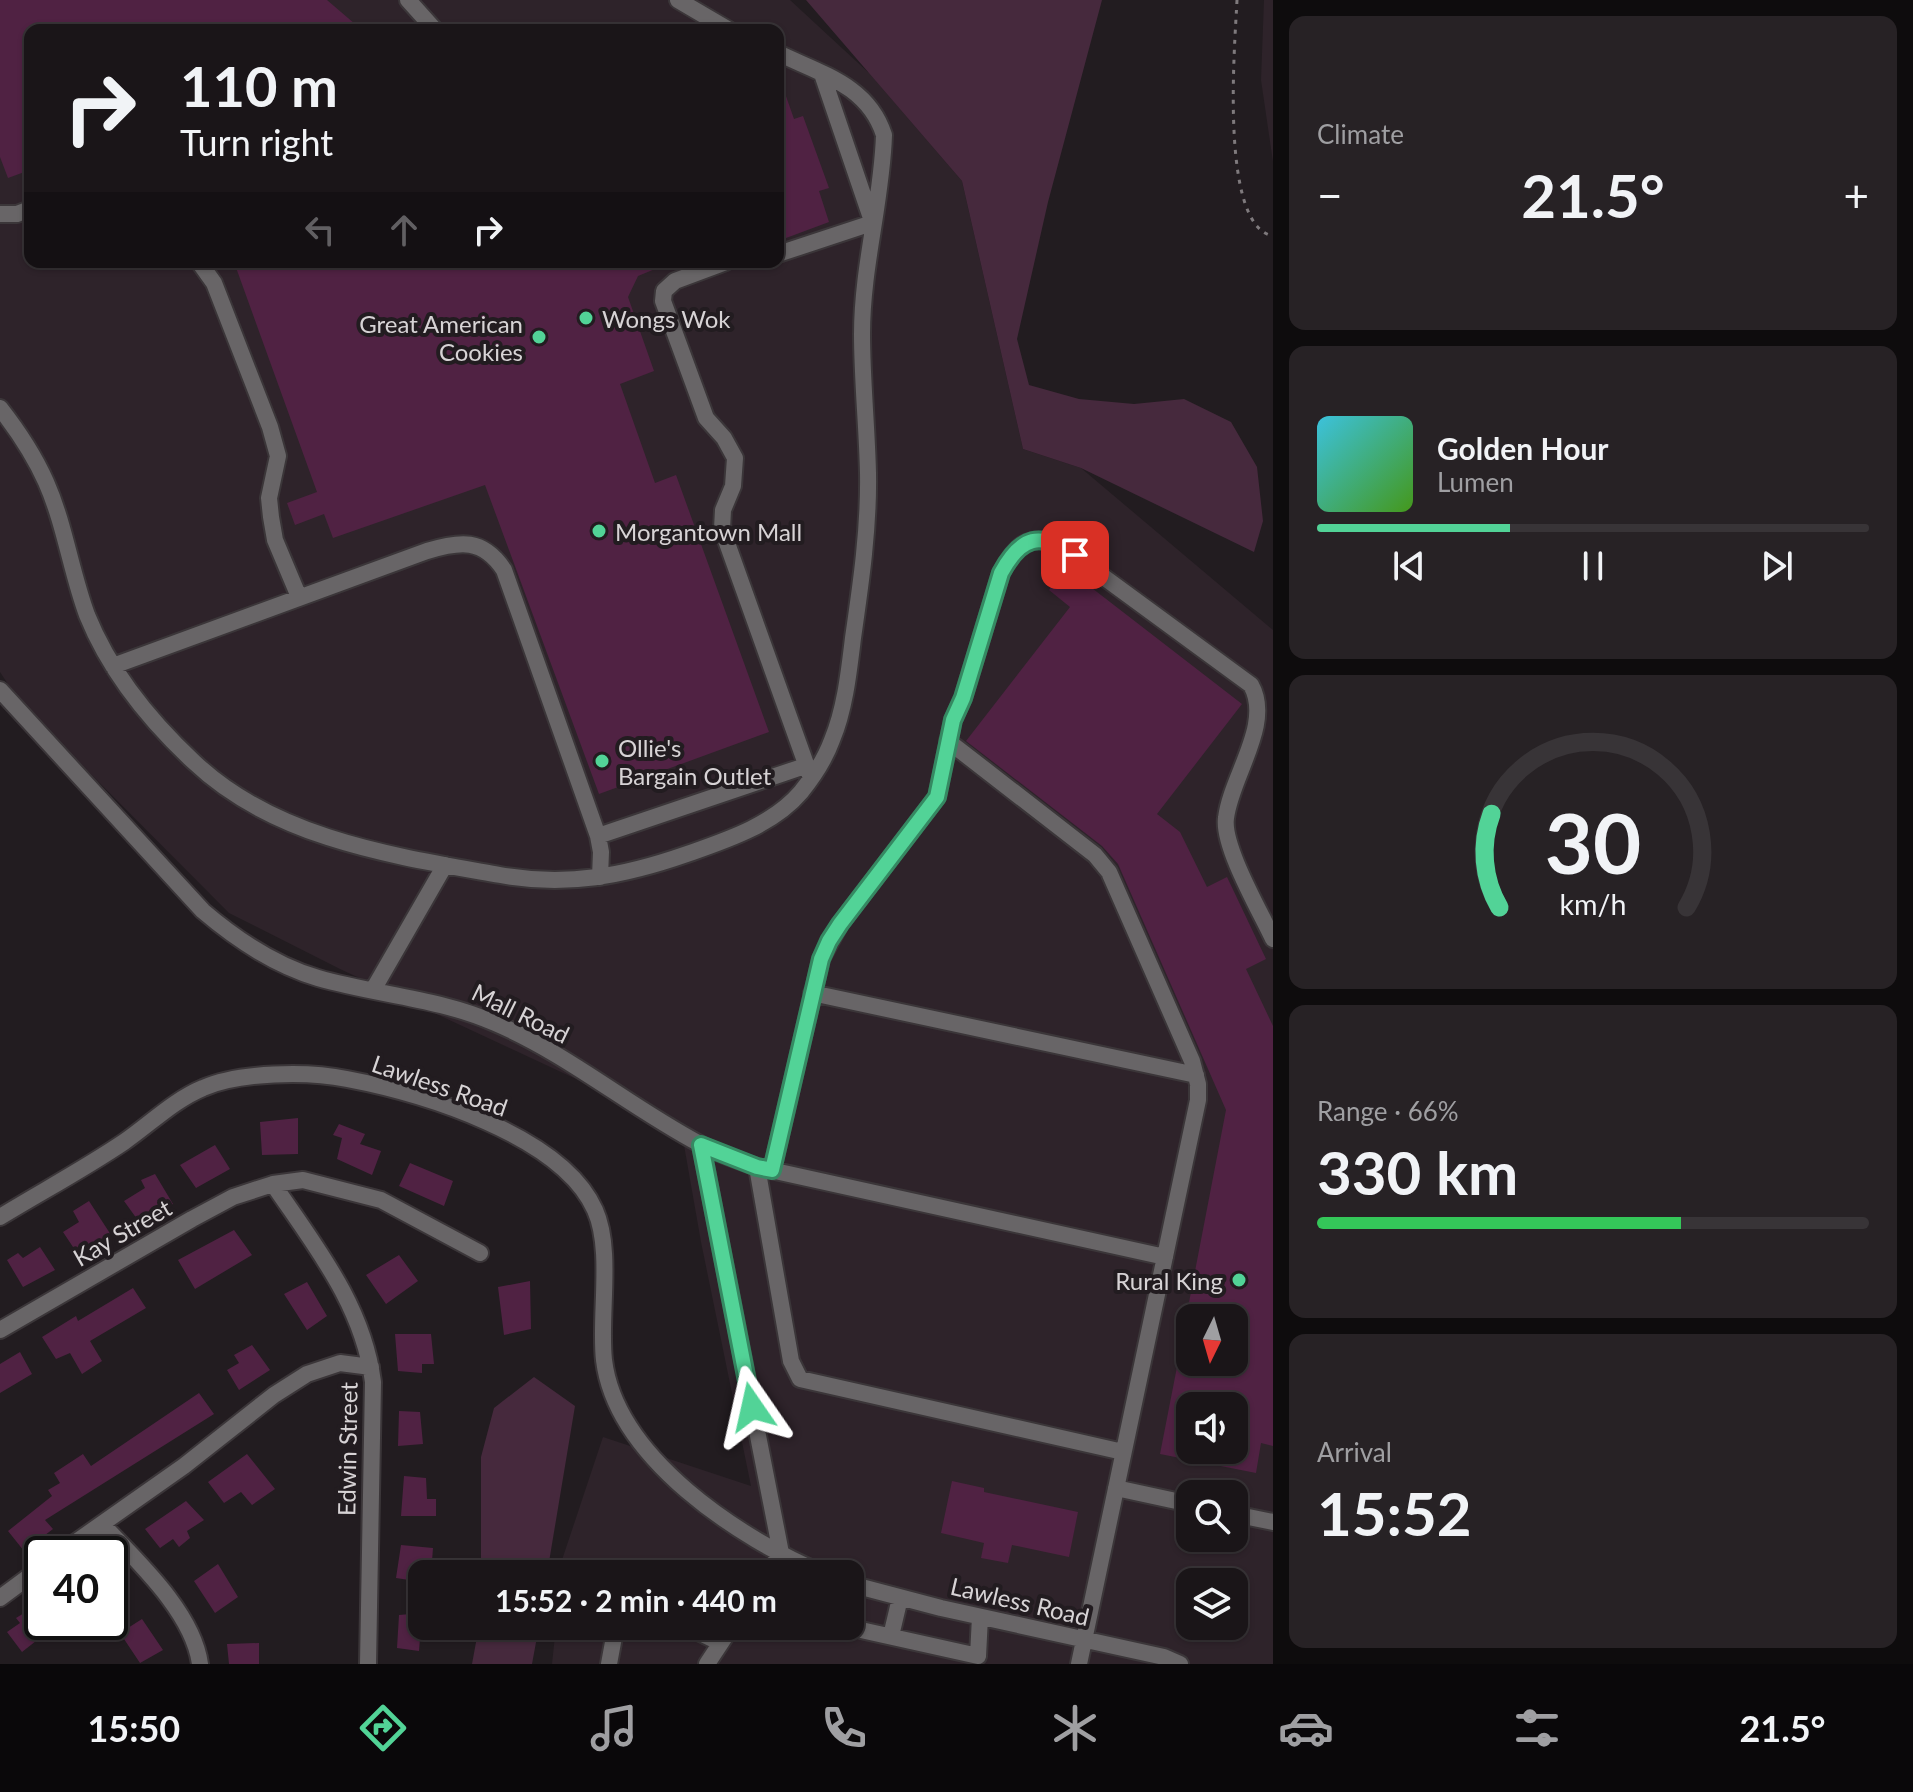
<!DOCTYPE html>
<html lang="en">
<head>
<meta charset="utf-8">
<style>
  :root { --surface:#1a1518; --page:#272225; --text:#f1f3f6; --muted:#9f9fa2; --line:#383437; --accent:#52d397 }
  body { margin:0; font-family:Lato,sans-serif; background:var(--page); color:var(--text); height:100vh; display:flex; flex-direction:column; font-size:30px; white-space:nowrap }
  * { box-sizing:border-box; margin:0 }
  p { font-size:26px; color:var(--muted) }
  .icon { flex:none; width:44px; height:44px; fill:none; stroke:currentColor; stroke-width:2; stroke-linecap:round; stroke-linejoin:round }
  .map { position:relative; flex:1; overflow:hidden }
  .panel { display:flex; flex-direction:column; gap:16px; padding:16px; background:#0e0c0d; width:640px }
  .panel>* { flex:none }
  .guide { position:absolute; left:24px; top:24px; width:760px; height:244px; border-radius:16px; box-shadow:0 2px 6px #0004,0 0 0 2px var(--line); background:#1a1518; color:var(--text); overflow:hidden }
  .needle { width:52px; rotate:185deg }
  .controls { position:absolute; left:1176px; top:1304px; display:grid; gap:16px }
  .controls a { display:grid; place-items:center; width:72px; height:72px; border-radius:16px; background:var(--surface); box-shadow:0 2px 6px #0004,0 0 0 2px var(--line); font-size:40px }
  .speed { position:absolute; left:24px; top:1536px; display:flex; gap:16px; font-size:40px; font-weight:700; text-align:center }
  .speed>* { display:grid; place-content:center; width:104px; height:104px; border-radius:50%; background:var(--surface); box-shadow:0 2px 6px #0004,0 0 0 2px var(--line); line-height:1 }
  .speed .limit { border:4px solid #111; border-radius:12px; background:#fff; color:#111 }
  .pin { position:absolute; display:grid; place-items:center; width:68px; height:68px; color:#fff; margin:-34px; border-radius:16px; box-shadow:0 4px 12px #0006 }
  .me { position:absolute; width:88px; margin:-44px; rotate:349deg; stroke-linejoin:round; filter:drop-shadow(0 0 6px #0008) }
  .turn { display:flex; align-items:center; gap:28px; height:168px; padding:0 24px; font-size:36px }
  .turn .icon { width:104px; height:104px; stroke-width:2.5 }
  .turn b { display:block; font-size:56px; line-height:68px }
  .lanes { display:flex; align-items:center; height:76px; padding:0 24px; background:#0003; justify-content:center; gap:40px; direction:ltr }
  .lanes .off { opacity:.35 }
  .big { font-size:60px; font-weight:700; line-height:1.1 }
  .panel .tile { flex:1; display:flex; flex-direction:column; justify-content:center; gap:12px; min-width:0; padding:0 28px; border-radius:16px; background:var(--page) }
  .panel .dial { align-items:center; gap:0 }
  .dial svg { height:208px; overflow:visible; fill:none; stroke:var(--line); stroke-width:7; stroke-linecap:round; text-anchor:middle }
  .dial text { fill:var(--text); stroke:none }
  .song { display:flex; align-items:center; gap:24px }
  .cover { width:96px; height:96px; border-radius:12px; background:linear-gradient(135deg,hsl(190 70% 55%),hsl(100 70% 35%)) }
  .played { height:8px; border-radius:4px; background:linear-gradient(90deg,var(--accent) 35%,var(--line) 35%) }
  .keys { display:flex; justify-content:space-around; direction:ltr }
  .heat { display:flex; justify-content:space-between; align-items:center; font-size:44px; direction:ltr }
  .charge { height:12px; border-radius:6px; background:linear-gradient(90deg,#34c759 66%,var(--line) 0) }
  .trip { position:absolute; left:408px; top:1560px; width:456px; height:80px; border-radius:16px; background:var(--surface); box-shadow:0 2px 6px #0004,0 0 0 2px var(--line); font-weight:700; line-height:80px; text-align:center }
  .tab-bar { display:flex; height:128px; justify-content:space-around; align-items:center; background:#0a080a; color:var(--muted) }
  .tab-bar .icon { width:56px; height:56px }
  .tab-bar .current { color:var(--accent) }
  .tab-bar b { font-size:36px; color:var(--text) }
  main { display:flex; flex:1; min-height:0 }
  .map>svg:first-child { display:block }
  .built { fill:#2e232a; fill-rule:evenodd }
  .green { fill:#46293d }
  .building { fill:#502243; fill-rule:evenodd }
  .lines { fill:none; stroke-linecap:round; stroke-linejoin:round }
  .minor-casing { stroke:#3b3639; stroke-width:20 }
  .path { stroke:#7f7a7d; stroke-width:3; stroke-dasharray:4 6; stroke-linecap:butt }
  .minor { stroke:#686567; stroke-width:16 }
  .route-casing { stroke:#358962; stroke-width:20 }
  .route { stroke:#52d397; stroke-width:14 }
  .poi-dot { fill:#52d397; stroke:#221c20; stroke-width:3 }
  .labels { text-anchor:middle; dominant-baseline:central; stroke-width:8; stroke-linejoin:round; paint-order:stroke }
  .poi-label { font-size:24px; fill:#d7d3d5; stroke:#221c20; text-anchor:start }
  .street-label { font-size:24px; fill:#d7d3d5; stroke:#221c20 }
</style>
</head>
<body>
<main>
<div class="map">
<svg width="1273" height="1664" viewBox="0 0 1273 1664">
  <rect width="100%" height="100%" fill="#221c20"/>
  <!-- built -->
  <path class="built" d="M0 0H790L870 74 962 181 1023 449 1081 468 1273 630V1664H552L556 1626H850V1574H560L561 1563 603 1437 751 1486 701 1242 681 1128 340 969 229 913 21 704 0 672ZM30 30H778V262H30ZM1190 1318H1234V1362H1190ZM1190 1406H1234V1450H1190ZM1190 1494H1234V1538H1190ZM1190 1582H1234V1626H1190Z
    M1264 0H1273V162L1261 80Z"/>
  <!-- green -->
  <path class="green" d="M806 0H1102L1048 202 1017 339 1029 385 1079 399 1134 404 1184 399 1231 422 1257 467 1263 521 1254 552 1081 468 1023 449 962 181Z
    M534 1377 575 1406 547 1574H481V1457L494 1408Z
    M479 1626H539L532 1664H472Z"/>
  <!-- building -->
  <path class="building" d="M0 0H327L362 30H30V170L8 178 0 157Z
    M780 79 794 119 803 116 829 188 819 191 829 222 778 241Z
    M234 262H672L638 276 628 297 654 371 620 384 655 483 676 475 769 732 599 794 485 485 333 538 324 514 295 525 287 503 317 492Z
    M1066 568 1242 704 1157 814 1180 832 1207 887 1227 877 1266 959 1246 969 1273 1026V1446L1261 1443 1256 1473 1160 1454 1184 1331 1190 1332V1362H1234V1318H1186L1226 1110 1118 864 1102 846 966 741 1070 607 1049 590ZM1190 1406H1234V1450H1190Z
    M298 1118V1154L262 1155 260 1122Z
    M339 1124 365 1134 360 1144 381 1151 372 1175 337 1159 342 1138 333 1135Z
    M215 1145 230 1169 196 1188 180 1165Z
    M410 1163 453 1181 444 1206 399 1186Z
    M155 1174 173 1204 137 1219 124 1201 145 1188 141 1180Z
    M89 1201 111 1235 77 1253 63 1232 79 1222 73 1211Z
    M234 1230 252 1255 195 1289 178 1260Z
    M40 1247 55 1270 23 1287 7 1260 18 1253 23 1258Z
    M399 1255 418 1281 386 1304 366 1275Z
    M530 1281 531 1329 504 1335 498 1287Z
    M307 1282 327 1316 307 1330 284 1294Z
    M133 1288 146 1308 90 1341 102 1361 82 1374 70 1353 56 1359 42 1337 76 1316 78 1321Z
    M395 1334H431L434 1364H422V1373L398 1371Z
    M252 1345 270 1370 239 1390 227 1370 239 1363 234 1355Z
    M20 1352 32 1374 0 1393V1364Z
    M199 1393 214 1414 45 1520 53 1529 24 1551 8 1531 52 1496 48 1490 60 1483 54 1473 83 1454 91 1466Z
    M399 1411 420 1412 423 1444 398 1446Z
    M247 1454 275 1489 252 1505 241 1492 224 1503 208 1482Z
    M404 1476 426 1478 427 1499H436V1516H401Z
    M952 1481 984 1488V1492L1078 1512 1069 1557 1012 1545 1008 1563 981 1558 984 1543 941 1533Z
    M186 1501 204 1520 187 1531 190 1538 179 1547 173 1539 160 1548 145 1529Z
    M401 1545 433 1548 431 1574H422V1582L396 1578Z
    M218 1564 238 1597 215 1613 194 1581Z
    M42 1602V1622H60L22 1652 7 1632 20 1623 16 1618Z
    M422 1613 419 1651 397 1648 399 1615Z
    M142 1619 163 1650 140 1663 120 1633Z
    M259 1643V1664H229L227 1644Z"/>
  <g class="lines">
    <!-- minor casing -->
    <g class="minor-casing">
      <path id="minor" d="M408 0 435 30
        M678 0 729 30
        M822 74 872 221
        M0 214H17L30 209
        M778 254 872 223
        M199 262 214 283 270 427 278 456 269 498 271 517 275 540 299 597
        M726 262 675 281 664 291 663 301 706 418 724 438 735 458 733 486 723 510 722 529 811 778
        M0 408C18 431 34 455 46 482 65 525 71 572 87 615 110 672 150 721 194 762 275 839 394 856 500 875 567 887 624 876 687 854 727 840 773 825 801 792 814 776 825 759 832 740 845 709 849 671 853 638 861 583 869 528 868 473 867 427 862 380 862 334 862 266 882 201 884 135 868 85 821 74 778 53
        M113 666 427 551C460 541 483 538 504 570L598 836 601 852 600 877
        M0 690 203 911C237 940 274 965 318 978 377 995 438 998 495 1023 568 1054 630 1107 700 1144 718 1154 738 1160 757 1167L1165 1257
        M948 741 1095 855 1109 872 1192 1061 1198 1084V1100L1079 1664
        M598 836 805 766
        M373 990 445 865
        M812 993 1196 1075
        M701 1145 781 1553
        M757 1167 791 1361 800 1379 1123 1452
        M772 1170 821 959 840 924 937 797 953 720 963 698 1001 573C1016 545 1028 533 1060 545L1251 685C1273 724 1231 776 1226 818 1222 846 1260 911 1273 939
        M273 1184C315 1246 363 1305 373 1382L368 1664
        M0 1217C41 1192 84 1169 124 1142 150 1124 174 1100 203 1088 239 1072 308 1071 347 1079 421 1093 562 1135 595 1210 613 1250 599 1316 604 1360 616 1458 740 1539 824 1574
        M0 1330 192 1219 233 1197 273 1184 303 1180 381 1200 480 1253
        M1116 1488 1190 1504
        M1234 1514 1273 1522
        M102 1524C136 1560 193 1612 200 1664
        M59 1554 184 1466 274 1395 307 1374 340 1363 371 1367
        M767 1574 781 1553
        M850 1584 941 1608 1164 1657 1180 1664
        M0 1598 42 1567
        M686 1626 721 1643
        M861 1630 978 1656 980 1617
        M891 1636 900 1598
        M609 1664 616 1626
        M707 1664 732 1626"/>
    </g>
    <!-- path -->
    <path class="path" d="M1237 0C1235 44 1219 226 1273 236"/>
    <!-- minor -->
    <use href="#minor" class="minor"/>
  </g>
  <g class="lines">
    <!-- route casing -->
    <g class="route-casing">
      <path id="route" d="M752 1407 701 1145 757 1167 772 1170 821 959 829 941 840 924 937 797 953 720 963 698 1001 573C1021 536 1040 531 1075 555"/>
    </g>
    <!-- route -->
    <use href="#route" class="route"/>
  </g>
  <!-- markers -->
  <g class="poi-dot">
    <circle cx="586" cy="318" r="8"/>
    <circle cx="539" cy="337" r="8"/>
    <circle cx="599" cy="531" r="8"/>
    <circle cx="602" cy="761" r="8"/>
    <circle cx="1239" cy="1280" r="8"/>
  </g>
  <g class="labels">
    <!-- poi labels -->
    <g class="poi-label">
      <text x="602" y="318">Wongs Wok</text>
      <text x="523" y="323" text-anchor="end">Great American<tspan x="523" dy="28">Cookies</tspan></text>
      <text x="615" y="531">Morgantown Mall</text>
      <text x="618" y="747">Ollie's<tspan x="618" dy="28">Bargain Outlet</tspan></text>
      <text x="1223" y="1280" text-anchor="end">Rural King</text>
    </g>
    <!-- street labels -->
    <g class="street-label">
      <text transform="translate(521 1013) rotate(26)">Mall Road</text>
      <text transform="translate(440 1085) rotate(19)">Lawless Road</text>
      <text transform="translate(122 1232) rotate(-30)">Kay Street</text>
      <text transform="translate(347 1449) rotate(-89)">Edwin Street</text>
      <text transform="translate(1020 1601) rotate(13)">Lawless Road</text>
    </g>
  </g>
</svg>
<div class="controls">
<a><svg class="needle" viewBox="-14 -14 28 28"><path d="M0-13l5 13h-10z" fill="#e53935"/><path d="M0 13l5-13h-10z" fill="#9f9fa2"/></svg></a>
<a><svg class="icon" aria-label="sound" viewBox="0 0 24 24"><path d="M4 9h4l5-4v14l-5-4H4zM17 9q2 3 0 6"/></svg></a>
<a><svg class="icon" aria-label="search" viewBox="0 0 24 24"><circle cx="10" cy="10" r="6"/><path d="M15 15l6 6"/></svg></a>
<a><svg class="icon" aria-label="layers" viewBox="0 0 24 24"><path d="M12 4l9 5-9 5-9-5zM3 14l9 5 9-5"/></svg></a>
</div>
<div class="speed"><div class="limit">40</div></div>
<div class="pin" style="left:1075px;top:555px;background:#d93025"><svg class="icon" aria-label="arrive" viewBox="0 0 24 24"><path d="M6 21V4h12l-3 4 3 4H6"/></svg></div>
<svg class="me" style="left:752px;top:1407px" viewBox="-20 -20 40 40"><path d="M0-17L14 15 0 8-14 15z" fill="#52d397" stroke="#fff" stroke-width="4"/></svg>
<div class="trip">15:52 · 2 min · 440 m</div>
<div class="guide">
<div class="turn"><svg class="icon" aria-label="right" viewBox="0 0 24 24"><path d="M7 20v-9h11M14 6l5 5-5 5"/></svg><div><b>110 m</b>Turn right</div></div>
<div class="lanes"><svg class="icon off" aria-label="left" viewBox="0 0 24 24"><path d="M17 20v-9H6M10 6l-5 5 5 5"/></svg><svg class="icon off" aria-label="ahead" viewBox="0 0 24 24"><path d="M12 20V5M6 11l6-6 6 6"/></svg><svg class="icon" aria-label="right" viewBox="0 0 24 24"><path d="M7 20v-9h11M14 6l5 5-5 5"/></svg></div>
</div>
</div>
<section class="panel">
<div class="tile"><p>Climate</p>
<div class="heat"><a>−</a><b class="big">21.5°</b><a>+</a></div>
</div>
<div class="tile">
<div class="song"><i class="cover"></i><div><b>Golden Hour</b><p>Lumen</p></div></div>
<div class="played"></div>
<div class="keys"><svg class="icon" aria-label="previous" viewBox="0 0 24 24"><path d="M18 5L8 12l10 7zM5 5v14"/></svg><svg class="icon" aria-label="pause" viewBox="0 0 24 24"><path d="M8 5v14M16 5v14"/></svg><svg class="icon" aria-label="next" viewBox="0 0 24 24"><path d="M6 5l10 7-10 7zM19 5v14"/></svg></div>
</div>
<div class="tile dial"><svg viewBox="0 0 100 80">
<path d="M14 69A42 42 0 1 1 86 69"/>
<path d="M14 69A42 42 0 0 1 11 33" stroke="#52d397"/>
<text x="50" y="56" font-size="32" font-weight="700">30</text>
<text x="50" y="72" font-size="11">km/h</text>
</svg></div>
<div class="tile"><p>Range · 66%</p><b class="big">330 km</b><div class="charge"></div></div>
<div class="tile"><p>Arrival</p><b class="big">15:52</b></div>
</section>
</main>
<nav class="tab-bar">
<b>15:50</b>
<svg class="icon current" aria-label="directions" viewBox="0 0 24 24"><path d="M12 3l9 9-9 9-9-9zM9 14v-3h6M13 9l2 2-2 2"/></svg>
<svg class="icon" aria-label="music" viewBox="0 0 24 24"><path d="M9 18V5l10-2v13"/><circle cx="6" cy="18" r="3"/><circle cx="16" cy="16" r="3"/></svg>
<svg class="icon" aria-label="phone" viewBox="0 0 24 24"><path d="M5 4h4l2 5-3 2q2 4 5 5l2-3 5 2v4C11 20 4 13 5 4z"/></svg>
<svg class="icon" aria-label="climate" viewBox="0 0 24 24"><path d="M12 3v18M4 7l16 10M4 17L20 7"/></svg>
<svg class="icon" aria-label="car" viewBox="0 0 24 24"><path d="M5 17H2v-5l4-1 3-4h7l3 4 3 1v5h-3M9 17h6M6 11h13"/><circle cx="7" cy="17" r="2"/><circle cx="17" cy="17" r="2"/></svg>
<svg class="icon" aria-label="filters" viewBox="0 0 24 24"><path d="M4 7h16M4 17h16"/><circle cx="9" cy="7" r="2"/><circle cx="15" cy="17" r="2"/></svg>
<b>21.5°</b>
</nav>
</body>
</html>
